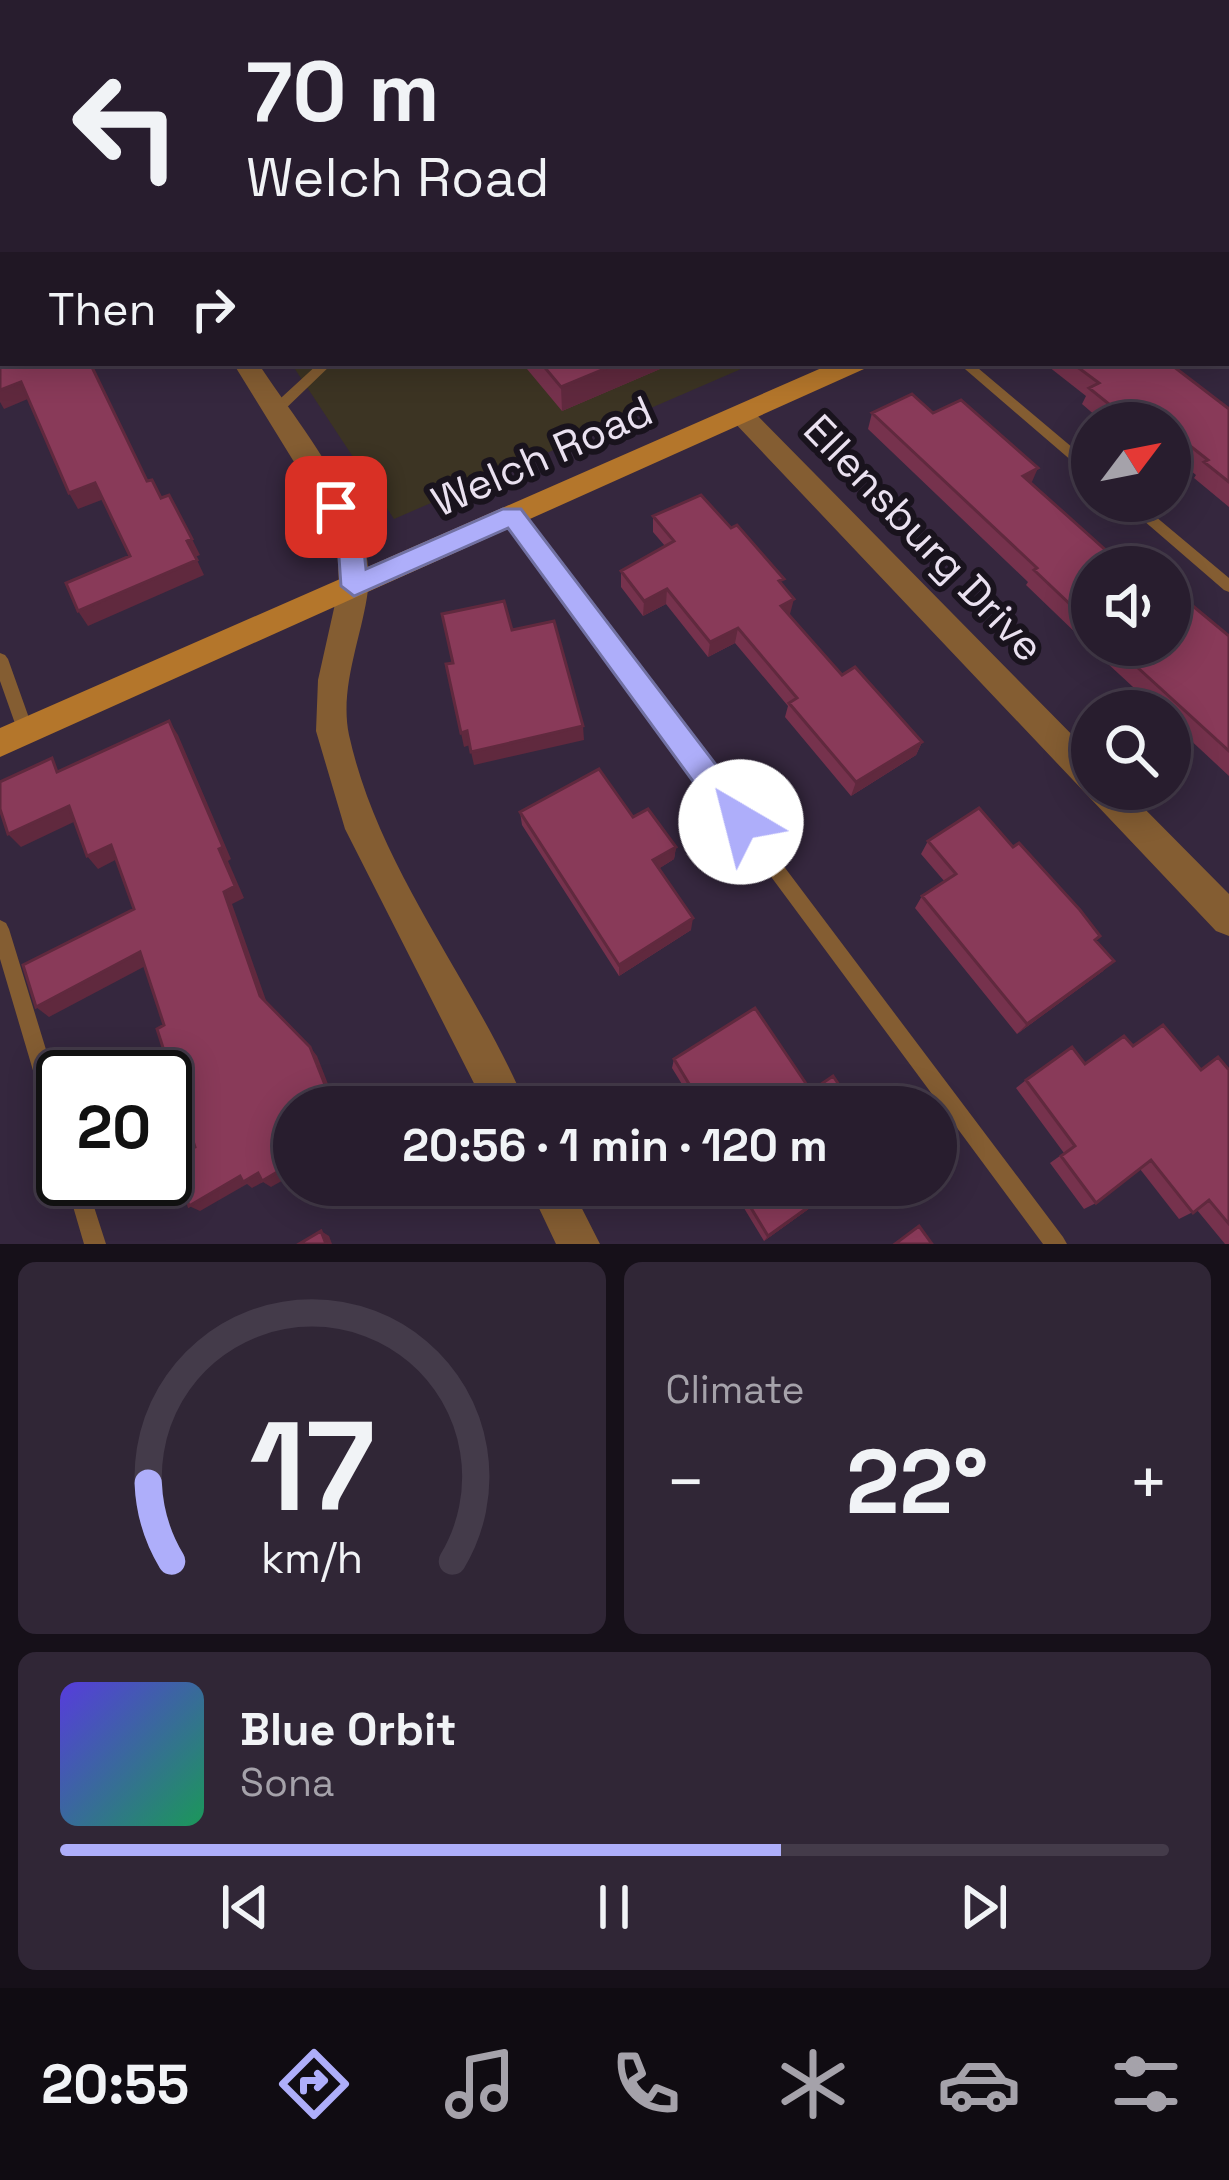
<!DOCTYPE html>
<html lang="en">
<head>
<meta charset="utf-8">
<style>
  :root { --surface:#281d2e; --page:#302636; --text:#f1f3f6; --muted:#a5a2aa; --line:#443b4a; --accent:#aeaefa }
  body { margin:0; font-family:"Space Grotesk",sans-serif; background:var(--page); color:var(--text); height:100vh; display:flex; flex-direction:column; font-size:45px; white-space:nowrap }
  * { box-sizing:border-box; margin:0 }
  p { font-size:39px; color:var(--muted) }
  .icon { flex:none; width:66px; height:66px; fill:none; stroke:currentColor; stroke-width:2; stroke-linecap:round; stroke-linejoin:round }
  .map { position:relative; height:1244px; overflow:hidden }
  .side { display:flex; flex-direction:column; gap:18px; padding:18px; background:#161019; flex:1 }
  .side>* { flex:none }
  .banner { position:absolute; left:0px; top:0px; width:1230px; height:366px; box-shadow:0 6px 30px #0003,0 0 0 3px var(--line); background:#281d2e; color:var(--text); overflow:hidden }
  .needle { width:78px; rotate:58deg }
  .buttons { position:absolute; left:1071px; top:402px; display:grid; gap:24px }
  .buttons a { display:grid; place-items:center; width:120px; height:120px; border-radius:50%; background:var(--surface); box-shadow:0 6px 30px #0003,0 0 0 3px var(--line); font-size:60px }
  .speed { position:absolute; left:36px; top:1050px; display:flex; gap:24px; font-size:60px; font-weight:700; text-align:center }
  .speed>* { display:grid; place-content:center; width:156px; height:156px; border-radius:50%; background:var(--surface); box-shadow:0 6px 30px #0003,0 0 0 3px var(--line); line-height:1 }
  .speed .limit { border:6px solid #111; border-radius:18px; background:#fff; color:#111 }
  .pin { position:absolute; display:grid; place-items:center; width:102px; height:102px; color:#fff; margin:-51px; border-radius:24px; box-shadow:0 6px 18px #0006 }
  .me { position:absolute; width:132px; margin:-66px; rotate:323deg; stroke-linejoin:round; filter:drop-shadow(0 0 9px #0008) }
  .turn { display:flex; align-items:center; gap:42px; height:252px; padding:0 48px; font-size:54px }
  .turn .icon { width:156px; height:156px; stroke-width:2.5 }
  .turn b { display:block; font-size:84px; line-height:102px }
  .then { display:flex; align-items:center; height:114px; padding:0 48px; background:#0003; gap:24px; font-size:45px }
  .big { font-size:90px; font-weight:700; line-height:1.1 }
  .side .card { flex:1; display:flex; flex-direction:column; justify-content:center; gap:18px; min-width:0; padding:0 42px; border-radius:18px; background:var(--page) }
  .side .dial { align-items:center; gap:0 }
  .dial svg { height:312px; overflow:visible; fill:none; stroke:var(--line); stroke-width:7; stroke-linecap:round; text-anchor:middle }
  .dial text { fill:var(--text); stroke:none }
  .song { display:flex; align-items:center; gap:36px }
  .cover { width:144px; height:144px; border-radius:18px; background:linear-gradient(135deg,hsl(250 70% 55%),hsl(150 70% 35%)) }
  .played { height:12px; border-radius:6px; background:linear-gradient(90deg,var(--accent) 65%,var(--line) 65%) }
  .keys { display:flex; justify-content:space-around; direction:ltr }
  .heat { display:flex; justify-content:space-between; align-items:center; font-size:66px; direction:ltr }
  .side .tiles { flex:1; display:grid; gap:18px; grid-template-columns:1fr 1fr }
  .card:last-child { grid-column:span 2 }
  .trip { position:absolute; left:273px; top:1086px; width:684px; height:120px; border-radius:60px; background:var(--surface); box-shadow:0 6px 30px #0003,0 0 0 3px var(--line); font-weight:700; line-height:120px; text-align:center }
  .tab-bar { display:flex; height:192px; justify-content:space-around; align-items:center; background:#100c12; color:var(--muted) }
  .tab-bar .icon { width:84px; height:84px }
  .tab-bar .current { color:var(--accent) }
  .tab-bar b { font-size:54px; color:var(--text) }
  .map>svg:first-child { display:block }
  .education { fill:#3c3423 }
  .lines { fill:none; stroke-linecap:round; stroke-linejoin:round }
  .lane { fill:#845d32; fill-rule:evenodd }
  .street { fill:#845d32; fill-rule:evenodd }
  .secondary { fill:#b4762b; fill-rule:evenodd }
  .wall { fill:#76324d }
  .shaded-wall { fill:#60293e }
  .building { fill:#893a59; stroke:#60293e; stroke-width:3 }
  .route { fill:#aeaefa; stroke:#7171a2; stroke-width:3 }
  .labels { text-anchor:middle; dominant-baseline:central; stroke-width:12; stroke-linejoin:round; paint-order:stroke }
  .street-label { font-size:42px; fill:#eae1f0; stroke:#19131d }
</style>
</head>
<body>
<div class="map">
<svg width="1229" height="1244" viewBox="0 0 1229 1244">
  <rect width="100%" height="100%" fill="#35273e"/>
  <!-- education -->
  <path class="education" d="M52 0H1229V159L1227 3Z
    M291 363H755L394 519Z"/>
  <g class="lines">
    <!-- lane -->
    <path class="lane" d="M960 0H970L973 3H963Z
      M1227 155H1229V162H1227Z
      M319 363H333L280 414H270L269 411 270 408Z
      M958 363H972L1092 464V476L1087 474Z
      M1121 501H1137L1229 578V592L1224 590Z
      M512 511 517 512 1063 1237 1067 1244H1043L507 520 505 516Z
      M0 653 5 655 8 659 34 732 32 737 26 739 20 737 18 732 0 681Z
      M0 920 6 923 9 929 63 1105V1148L56 1145 53 1138 0 959Z
      M65 1179H85L106 1244H84Z"/>
    <!-- street -->
    <path class="street" d="M10 0H28L30 3H12Z
      M1227 339H1229V356H1227Z
      M233 363H258C297 423 377 516 368 590 362 637 339 687 349 735 379 871 474 981 527 1107H486L345 829 316 731 318 680 339 586 337 543 323 509Z
      M741 405 750 408 1092 755V789H1125L1229 894V936L1216 931 732 420 728 414Z
      M528 1185H570L600 1244H556Z"/>
    <!-- secondary -->
    <path class="secondary" d="M1229 188V202L1227 203V189Z
      M833 363H867L864 369 0 757V728Z"/>
  </g>
  <!-- wall -->
  <path class="wall" d="M522 363H674L562 411Z
    M1044 363H1169L1229 409V507L1194 478 1196 475 1170 454V423H1104L1082 404 1086 396Z
    M872 413H933L1031 484 1092 567V645H1170L1229 636V776L1170 721V711H1159L1106 662 1026 585 1028 582 868 429Z
    M653 516 782 586 790 614 789 615 842 675 922 742 916 755 851 796 785 717 788 706 735 643 708 657 666 604 643 616 621 587V571L665 546 653 532Z
    M520 812 633 817 676 847 674 859 658 869 691 930 619 976 522 825Z
    M928 841 1096 940 1103 971 1017 1034 915 908 922 896 945 882 921 854Z
    M1133 1046 1201 1069 1218 1057 1229 1070V1244H1225L1197 1210 1179 1219 1140 1169 1096 1203 1084 1209 1050 1163 1064 1153 1016 1088 1026 1080 1085 1064Z
    M674 1059 811 1091 854 1107H696L672 1068Z
    M730 1185H842L764 1241Z"/>
  <!-- shaded-wall -->
  <path class="shaded-wall" d="M619 363H674L562 411 561 387Z
    M21 382 30 398 4 409 0 402V390Z
    M1142 408 1135 423H1122L1125 417Z
    M1038 468 1031 484 1023 476Z
    M95 483 104 499 78 509 69 493Z
    M192 539 200 555 195 557 187 541Z
    M197 560 204 575 88 626 78 611Z
    M667 589 666 604 643 616 644 601Z
    M794 599 790 614 777 621 781 606Z
    M738 628 735 643 708 657 710 642Z
    M169 721 178 735 231 859 228 861 244 898 232 904 268 1006 260 996 224 892Z
    M583 726 584 740 474 765 471 752Z
    M467 731 470 745 464 747 461 733Z
    M922 742 916 755 851 796 856 782Z
    M69 806 80 819 21 847 8 834Z
    M111 845 121 857 98 869 87 856Z
    M676 847 674 859 652 873 653 860Z
    M693 918 691 930 619 976V965Z
    M140 952 151 963 49 1017 36 1007Z
    M1114 961 1103 971 1017 1034 1027 1024Z
    M310 1047 317 1056 337 1107H318Z
    M294 1162V1174L271 1187 263 1182 252 1188 247 1184 200 1211 189 1206 240 1176Z
    M839 1185H842L764 1241 768 1236Z
    M321 1231 329 1236 332 1244H326Z"/>
  <!-- building -->
  <path class="building" d="M249 0H889L887 1 891 3H252Z
    M0 157 3 163V363H90L147 481 152 480 161 498 169 495 192 539 187 541 197 560 78 611 66 583 130 556 95 483 69 493 21 382 0 390Z
    M541 363H619L561 387Z
    M1072 363H1169L1229 409V482L1204 462 1208 460 1170 430V423H1161L1142 408 1125 417 1089 388 1099 383Z
    M912 394 933 413 961 400 1038 468 1023 476 1109 553 1120 546 1145 567H1092V625L1034 570 1037 568 872 413Z
    M701 495 731 528 737 525 784 579 779 581 794 599 781 606 842 675 855 667 922 742 856 782 789 703 797 698 738 628 710 642 667 589 644 601 621 571 674 541 653 516Z
    M1170 587 1229 636V751L1113 645H1170Z
    M504 601 512 630 554 621 583 726 471 752 467 731 461 733 446 664 453 663 442 614Z
    M169 721 223 847 219 849 235 886 224 892 260 996 310 1047 331 1100 318 1107H294V1162L262 1181 258 1173 243 1182 240 1176 189 1206 174 1158 195 1147 157 1029 164 1025 140 952 36 1007 23 965 134 909 111 845 87 856 69 806 8 834 0 809V782L52 758 57 772Z
    M599 769 633 817 648 809 676 847 653 860 693 918 619 965 520 812Z
    M979 808 1013 847 1019 843 1080 910 1100 936 1095 940 1114 961 1027 1024 922 896 956 874 928 841Z
    M755 1008 811 1091 833 1076 854 1107H703L674 1059Z
    M1163 1025 1201 1070 1218 1057 1229 1070V1224L1209 1200 1193 1213 1151 1160 1096 1203 1061 1156 1075 1146 1026 1080 1072 1047 1085 1064 1124 1036 1133 1046Z
    M737 1185H839L768 1236Z
    M919 1226 932 1244H895Z
    M321 1231 326 1244H299Z"/>
  <!-- route -->
  <path class="route" d="M336 498C359 506 364 547 366 569L503 509H521L752 812 757 822 752 832 741 836 730 832 508 528 354 596 341 586 338 543 323 507Z"/>
  <g class="labels">
    <!-- street labels -->
    <g class="street-label">
      <text transform="translate(542 456) rotate(-24)">Welch Road</text>
      <text transform="translate(924 538) rotate(46)">Ellensburg Drive</text>
    </g>
  </g>
</svg>
<div class="buttons">
<a><svg class="needle" viewBox="-14 -14 28 28"><path d="M0-13l5 13h-10z" fill="#e53935"/><path d="M0 13l5-13h-10z" fill="#a5a2aa"/></svg></a>
<a><svg class="icon" aria-label="sound" viewBox="0 0 24 24"><path d="M4 9h4l5-4v14l-5-4H4zM17 9q2 3 0 6"/></svg></a>
<a><svg class="icon" aria-label="search" viewBox="0 0 24 24"><circle cx="10" cy="10" r="6"/><path d="M15 15l6 6"/></svg></a>
</div>
<div class="speed"><div class="limit">20</div></div>
<div class="pin" style="left:336px;top:507px;background:#d93025"><svg class="icon" aria-label="arrive" viewBox="0 0 24 24"><path d="M6 21V4h12l-3 4 3 4H6"/></svg></div>
<svg class="me" style="left:741px;top:822px" viewBox="-20 -20 40 40"><circle r="19" fill="#fff"/><path d="M0-13L10 11 0 6-10 11z" fill="#aeaefa"/></svg>
<div class="trip">20:56 · 1 min · 120 m</div>
<div class="banner">
<div class="turn"><svg class="icon" aria-label="left" viewBox="0 0 24 24"><path d="M17 20v-9H6M10 6l-5 5 5 5"/></svg><div><b>70 m</b>Welch Road</div></div>
<div class="then">Then<svg class="icon" aria-label="right" viewBox="0 0 24 24"><path d="M7 20v-9h11M14 6l5 5-5 5"/></svg></div>
</div>
</div>
<section class="side">
<div class="tiles">
<div class="card dial"><svg viewBox="0 0 100 80">
<path d="M14 69A42 42 0 1 1 86 69"/>
<path d="M14 69A42 42 0 0 1 8 49" stroke="#aeaefa"/>
<text x="50" y="56" font-size="32" font-weight="700">17</text>
<text x="50" y="72" font-size="11">km/h</text>
</svg></div>
<div class="card"><p>Climate</p>
<div class="heat"><a>−</a><b class="big">22°</b><a>+</a></div>
</div>
<div class="card">
<div class="song"><i class="cover"></i><div><b>Blue Orbit</b><p>Sona</p></div></div>
<div class="played"></div>
<div class="keys"><svg class="icon" aria-label="previous" viewBox="0 0 24 24"><path d="M18 5L8 12l10 7zM5 5v14"/></svg><svg class="icon" aria-label="pause" viewBox="0 0 24 24"><path d="M8 5v14M16 5v14"/></svg><svg class="icon" aria-label="next" viewBox="0 0 24 24"><path d="M6 5l10 7-10 7zM19 5v14"/></svg></div>
</div>
</div>
</section>
<nav class="tab-bar">
<b>20:55</b>
<svg class="icon current" aria-label="directions" viewBox="0 0 24 24"><path d="M12 3l9 9-9 9-9-9zM9 14v-3h6M13 9l2 2-2 2"/></svg>
<svg class="icon" aria-label="music" viewBox="0 0 24 24"><path d="M9 18V5l10-2v13"/><circle cx="6" cy="18" r="3"/><circle cx="16" cy="16" r="3"/></svg>
<svg class="icon" aria-label="phone" viewBox="0 0 24 24"><path d="M5 4h4l2 5-3 2q2 4 5 5l2-3 5 2v4C11 20 4 13 5 4z"/></svg>
<svg class="icon" aria-label="climate" viewBox="0 0 24 24"><path d="M12 3v18M4 7l16 10M4 17L20 7"/></svg>
<svg class="icon" aria-label="car" viewBox="0 0 24 24"><path d="M5 17H2v-5l4-1 3-4h7l3 4 3 1v5h-3M9 17h6M6 11h13"/><circle cx="7" cy="17" r="2"/><circle cx="17" cy="17" r="2"/></svg>
<svg class="icon" aria-label="filters" viewBox="0 0 24 24"><path d="M4 7h16M4 17h16"/><circle cx="9" cy="7" r="2"/><circle cx="15" cy="17" r="2"/></svg>
</nav>
</body>
</html>
